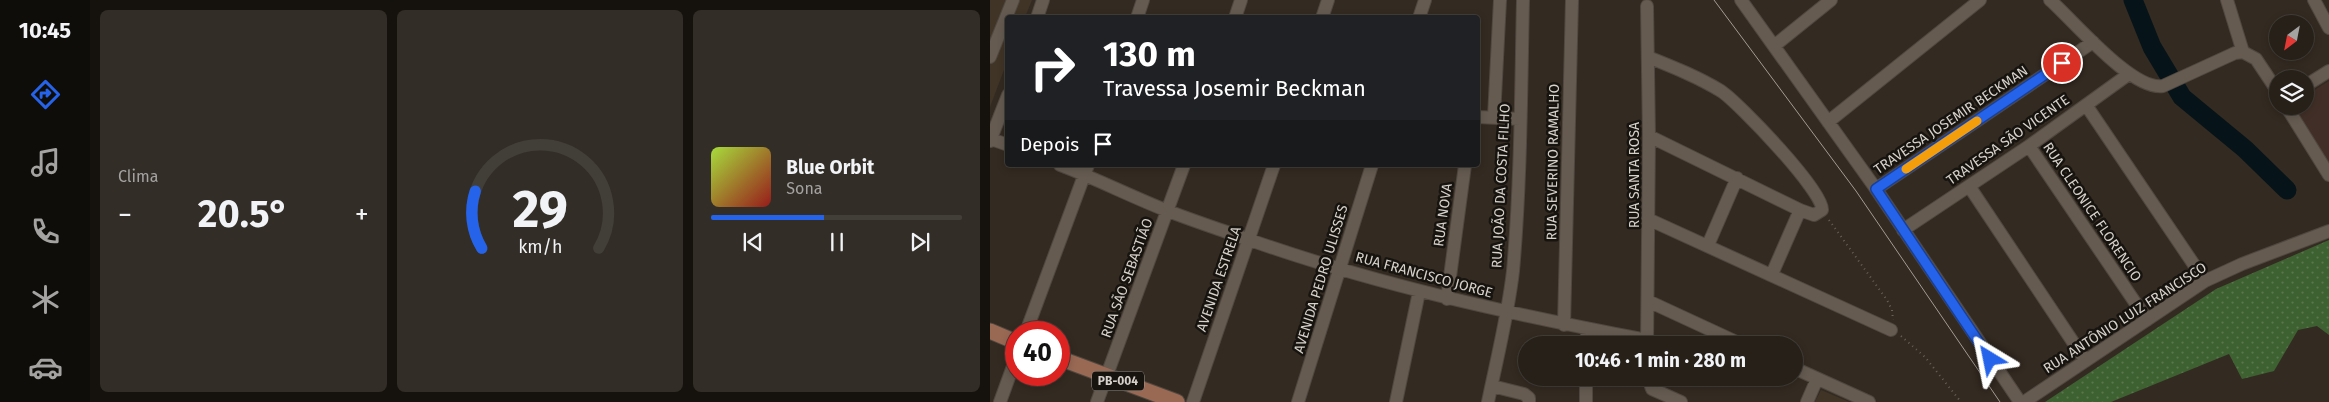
<!DOCTYPE html>
<html lang="pt">
<head>
<meta charset="utf-8">
<style>
  :root { --surface:#262019; --page:#322d26; --text:#f1f3f6; --muted:#a4a3a2; --line:#423e38; --accent:#2563eb }
  body { margin:0; font-family:"Fira Sans",sans-serif; background:var(--page); color:var(--text); height:100vh; display:flex; flex-direction:column; font-size:19px; white-space:nowrap }
  * { box-sizing:border-box; margin:0 }
  p { font-size:16px; color:var(--muted) }
  .icon { flex:none; width:28px; height:28px; fill:none; stroke:currentColor; stroke-width:2; stroke-linecap:round; stroke-linejoin:round }
  .map { position:relative; flex:1; overflow:hidden }
  .sheet { display:flex; flex-direction:column; gap:10px; padding:10px; background:#15120e; width:900px }
  .sheet>* { flex:none }
  .top-card { position:absolute; left:15px; top:15px; width:475px; height:152px; border-radius:5px; box-shadow:0 2px 8px #0003,0 0 0 1px var(--line); background:#202124; color:#fff; overflow:hidden }
  .needle { width:32px; rotate:212deg }
  .fabs { position:absolute; left:1279px; top:15px; display:grid; gap:10px }
  .fabs a { display:grid; place-items:center; width:45px; height:45px; border-radius:50%; background:var(--surface); box-shadow:0 2px 8px #0003,0 0 0 1px var(--line); font-size:25px }
  .speed { position:absolute; left:15px; top:321px; display:flex; gap:10px; font-size:25px; font-weight:700; text-align:center }
  .speed>* { display:grid; place-content:center; width:65px; height:65px; border-radius:50%; background:var(--surface); box-shadow:0 2px 8px #0003,0 0 0 1px var(--line); line-height:1 }
  .speed .limit { border:8px solid #d22; background:#fff; color:#111 }
  .pin { position:absolute; display:grid; place-items:center; width:42px; height:42px; color:#fff; margin:-21px; border:2px solid #fff; border-radius:50%; box-shadow:0 1px 5px #0007 }
  .me { position:absolute; width:55px; margin:-28px; rotate:325deg; stroke-linejoin:round; filter:drop-shadow(0 0 4px #0008) }
  .turn { display:flex; align-items:center; gap:18px; height:105px; padding:0 15px; font-size:22px }
  .turn .icon { width:65px; height:65px; stroke-width:2.5 }
  .turn b { display:block; font-size:35px; line-height:42px }
  .then { display:flex; align-items:center; height:48px; padding:0 15px; background:#0003; gap:10px; font-size:19px }
  .big { font-size:38px; font-weight:700; line-height:1.1 }
  .sheet .widget { flex:1; display:flex; flex-direction:column; justify-content:center; gap:8px; min-width:0; padding:0 18px; border-radius:8px; background:var(--page) }
  .sheet .dial { align-items:center; gap:0 }
  .dial svg { height:130px; overflow:visible; fill:none; stroke:var(--line); stroke-width:7; stroke-linecap:round; text-anchor:middle }
  .dial text { fill:var(--text); stroke:none }
  .song { display:flex; align-items:center; gap:15px }
  .cover { width:60px; height:60px; border-radius:8px; background:linear-gradient(135deg,hsl(80 70% 55%),hsl(0 70% 35%)) }
  .played { height:5px; border-radius:2px; background:linear-gradient(90deg,var(--accent) 45%,var(--line) 45%) }
  .keys { display:flex; justify-content:space-around; direction:ltr }
  .heat { display:flex; justify-content:space-between; align-items:center; font-size:28px; direction:ltr }
  .sheet .tiles { flex:1; display:grid; gap:10px; grid-template-columns:repeat(3,1fr) }
  .trip { position:absolute; left:528px; top:336px; width:285px; height:50px; border-radius:25px; background:var(--surface); box-shadow:0 2px 8px #0003,0 0 0 1px var(--line); font-weight:700; line-height:50px; text-align:center }
  main { display:flex; flex:1; min-height:0 }
  .tab-bar { display:flex; flex-direction:column; width:90px; justify-content:space-around; align-items:center; background:#0f0d0a; color:var(--muted) }
  .tab-bar .icon { width:35px; height:35px }
  .tab-bar .on { color:var(--accent) }
  .tab-bar b { font-size:22px; color:var(--text) }
  .map>svg:first-child { display:block }
  .commercial { fill:#412f27 }
  .industrial { fill:#403426 }
  .grass { fill:url(#grass-dots) }
  .lines { fill:none; stroke-linecap:round; stroke-linejoin:round }
  .river { stroke:#061419; stroke-width:19 }
  .minor-casing { stroke:#504840; stroke-width:14 }
  .major-casing { stroke:#504840; stroke-width:17 }
  .path { stroke:#6a625a; stroke-width:2; stroke-dasharray:1 4; stroke-linecap:butt }
  .minor { stroke:#655b51; stroke-width:12 }
  .major { stroke:#9a6954; stroke-width:15 }
  .tram { stroke:#a39c95; stroke-width:1 }
  .route-casing { stroke:#184099; stroke-width:12 }
  .route { stroke:#2563eb; stroke-width:9 }
  .slow { stroke:#f59e0b; stroke-width:9 }
  .labels { text-anchor:middle; dominant-baseline:central; stroke-width:5; stroke-linejoin:round; paint-order:stroke }
  .shield { fill:#17140f; stroke:#9d9893; stroke-width:1 }
  .shield-label { font-size:12px; font-weight:bold; fill:#d7d1cb }
  .street-label { font-size:14px; fill:#d7d1cb; stroke:#17140f }
</style>
</head>
<body>
<main>
<nav class="tab-bar">
<b>10:45</b>
<svg class="icon on" aria-label="directions" viewBox="0 0 24 24"><path d="M12 3l9 9-9 9-9-9zM9 14v-3h6M13 9l2 2-2 2"/></svg>
<svg class="icon" aria-label="music" viewBox="0 0 24 24"><path d="M9 18V5l10-2v13"/><circle cx="6" cy="18" r="3"/><circle cx="16" cy="16" r="3"/></svg>
<svg class="icon" aria-label="phone" viewBox="0 0 24 24"><path d="M5 4h4l2 5-3 2q2 4 5 5l2-3 5 2v4C11 20 4 13 5 4z"/></svg>
<svg class="icon" aria-label="climate" viewBox="0 0 24 24"><path d="M12 3v18M4 7l16 10M4 17L20 7"/></svg>
<svg class="icon" aria-label="car" viewBox="0 0 24 24"><path d="M5 17H2v-5l4-1 3-4h7l3 4 3 1v5h-3M9 17h6M6 11h13"/><circle cx="7" cy="17" r="2"/><circle cx="17" cy="17" r="2"/></svg>
</nav>
<section class="sheet">
<div class="tiles">
<div class="widget"><p>Clima</p>
<div class="heat"><a>−</a><b class="big">20.5°</b><a>+</a></div>
</div>
<div class="widget dial"><svg viewBox="0 0 100 80">
<path d="M14 69A42 42 0 1 1 86 69"/>
<path d="M14 69A42 42 0 0 1 10 34" stroke="#2563eb"/>
<text x="50" y="56" font-size="32" font-weight="700">29</text>
<text x="50" y="72" font-size="11">km/h</text>
</svg></div>
<div class="widget">
<div class="song"><i class="cover"></i><div><b>Blue Orbit</b><p>Sona</p></div></div>
<div class="played"></div>
<div class="keys"><svg class="icon" aria-label="previous" viewBox="0 0 24 24"><path d="M18 5L8 12l10 7zM5 5v14"/></svg><svg class="icon" aria-label="pause" viewBox="0 0 24 24"><path d="M8 5v14M16 5v14"/></svg><svg class="icon" aria-label="next" viewBox="0 0 24 24"><path d="M6 5l10 7-10 7zM19 5v14"/></svg></div>
</div>
</div>
</section>
<div class="map">
<svg width="1339" height="402" viewBox="0 0 1339 402">
  <defs>
    <pattern id="grass-dots" width="8" height="8" patternUnits="userSpaceOnUse" patternTransform="scale(1.25)"><rect width="8" height="8" fill="#3d6130"/><path d="M2 2h.1M6 6h.1" fill="none" stroke="#58774d" stroke-width="1.8" stroke-linecap="round"/></pattern>
  </defs>
  <rect width="100%" height="100%" fill="#332a21"/>
  <!-- commercial -->
  <path class="commercial" d="M1339 81V162L1300 106H1315V96Z"/>
  <!-- industrial -->
  <path class="industrial" d="M0 0H42L35 17 18 18 17 62 0 107Z
    M831 390 859 402H825Z"/>
  <!-- grass -->
  <path class="grass" d="M1339 240V335L1327 326 1308 330 1284 371 1252 379 1239 354 1121 402H1055L1226 289Z"/>
  <g class="lines">
    <!-- river -->
    <path class="river" d="M1143 0 1162 47 1192 97 1255 149 1297 190"/>
    <!-- minor casing -->
    <g class="minor-casing">
      <path id="minor" d="M751 0 886 189 1030 402
        M1060 0C1084 21 1142 91 1173 86L1245 53 1253 52
        M1237 0 1253 52
        M1324 0 1339 28
        M47 18 53 0
        M147 18 153 0
        M245 18 251 0
        M332 18 338 0
        M429 18 435 0
        M784 46 841 0
        M1253 52 1266 59 1288 92
        M0 57 23 0
        M658 57C683 67 708 77 731 91 749 103 835 193 832 210L824 215 810 210 659 136
        M1315 86 1339 71
        M1096 105 1215 281
        M1296 106 1339 175
        M488 117 530 119
        M504 117 510 0
        M838 122 990 0
        M1 139 18 145
        M0 141 18 95
        M1039 146 1157 320
        M70 165C107 179 142 197 178 211 204 221 231 230 257 239 387 285 521 314 657 340
        M979 186 1095 360
        M886 189 1103 42
        M658 219 901 330
        M913 230 1039 146 1139 74
        M718 245 747 178
        M782 274 810 210
        M457 299 475 165
        M658 301 753 345
        M574 325 582 0
        M36 332 98 165
        M597 345V329
        M657 345 659 136 657 6
        M804 368 879 402
        M658 378 662 389 691 402
        M502 386 534 394 539 398V402
        M10 402 26 358
        M107 402 194 165
        M203 402 284 165
        M308 402 382 165
        M406 402 429 292
        M498 402C507 358 518 315 523 271 531 181 531 90 533 0
        M596 402V378
        M817 402 827 379
        M1034 402 1215 281 1252 264 1339 231"/>
    </g>
    <!-- major casing -->
    <g class="major-casing">
      <path id="major" d="M0 331 26 342
        M69 358 187 402"/>
    </g>
    <!-- path -->
    <path class="path" d="M839 220 897 300 902 310 903 320
      M911 336 935 357 971 402"/>
    <!-- minor -->
    <use href="#minor" class="minor"/>
    <!-- major -->
    <use href="#major" class="major"/>
    <!-- tram -->
    <path class="tram" d="M724 0 866 191 1010 402"/>
  </g>
  <g class="lines">
    <!-- route casing -->
    <g class="route-casing">
      <path id="route" d="M1000 359 886 189 1072 63"/>
    </g>
    <!-- route -->
    <use href="#route" class="route"/>
    <!-- slow -->
    <path class="slow" d="M916 169 987 121"/>
  </g>
  <g class="labels">
    <!-- shield labels -->
    <rect class="shield" x="102" y="371.5" width="52" height="19" rx="4"/>
    <g class="shield-label">
      <text x="128" y="381">PB-004</text>
    </g>
    <!-- street labels -->
    <g class="street-label">
      <text transform="translate(961 120) rotate(-34)">TRAVESSA JOSEMIR BECKMAN</text>
      <text transform="translate(1018 140) rotate(-35)">TRAVESSA SÃO VICENTE</text>
      <text transform="translate(563 162) rotate(-89)">RUA SEVERINO RAMALHO</text>
      <text transform="translate(644 175) rotate(-90)">RUA SANTA ROSA</text>
      <text transform="translate(511 186) rotate(-87)">RUA JOÃO DA COSTA FILHO</text>
      <text transform="translate(1102 212) rotate(56)">RUA CLEONICE FLORENCIO</text>
      <text transform="translate(453 215) rotate(-82)">RUA NOVA</text>
      <text transform="translate(434 275) rotate(15)">RUA FRANCISCO JORGE</text>
      <text transform="translate(137 278) rotate(-70)">RUA SÃO SEBASTIÃO</text>
      <text transform="translate(229 279) rotate(-71)">AVENIDA ESTRELA</text>
      <text transform="translate(331 279) rotate(-73)">AVENIDA PEDRO ULISSES</text>
      <text transform="translate(1135 318) rotate(-33)">RUA ANTÔNIO LUIZ FRANCISCO</text>
    </g>
  </g>
</svg>
<div class="fabs">
<a><svg class="needle" viewBox="-14 -14 28 28"><path d="M0-13l5 13h-10z" fill="#e53935"/><path d="M0 13l5-13h-10z" fill="#a4a3a2"/></svg></a>
<a><svg class="icon" aria-label="layers" viewBox="0 0 24 24"><path d="M12 4l9 5-9 5-9-5zM3 14l9 5 9-5"/></svg></a>
</div>
<div class="speed"><div class="limit">40</div></div>
<div class="pin" style="left:1072px;top:63px;background:#d93025"><svg class="icon" aria-label="arrive" viewBox="0 0 24 24"><path d="M6 21V4h12l-3 4 3 4H6"/></svg></div>
<svg class="me" style="left:1000px;top:359px" viewBox="-20 -20 40 40"><path d="M0-17L14 15 0 8-14 15z" fill="#2563eb" stroke="#fff" stroke-width="4"/></svg>
<div class="trip">10:46 · 1 min · 280 m</div>
<div class="top-card">
<div class="turn"><svg class="icon" aria-label="right" viewBox="0 0 24 24"><path d="M7 20v-9h11M14 6l5 5-5 5"/></svg><div><b>130 m</b>Travessa Josemir Beckman</div></div>
<div class="then">Depois<svg class="icon" aria-label="arrive" viewBox="0 0 24 24"><path d="M6 21V4h12l-3 4 3 4H6"/></svg></div>
</div>
</div>
</main>
</body>
</html>
